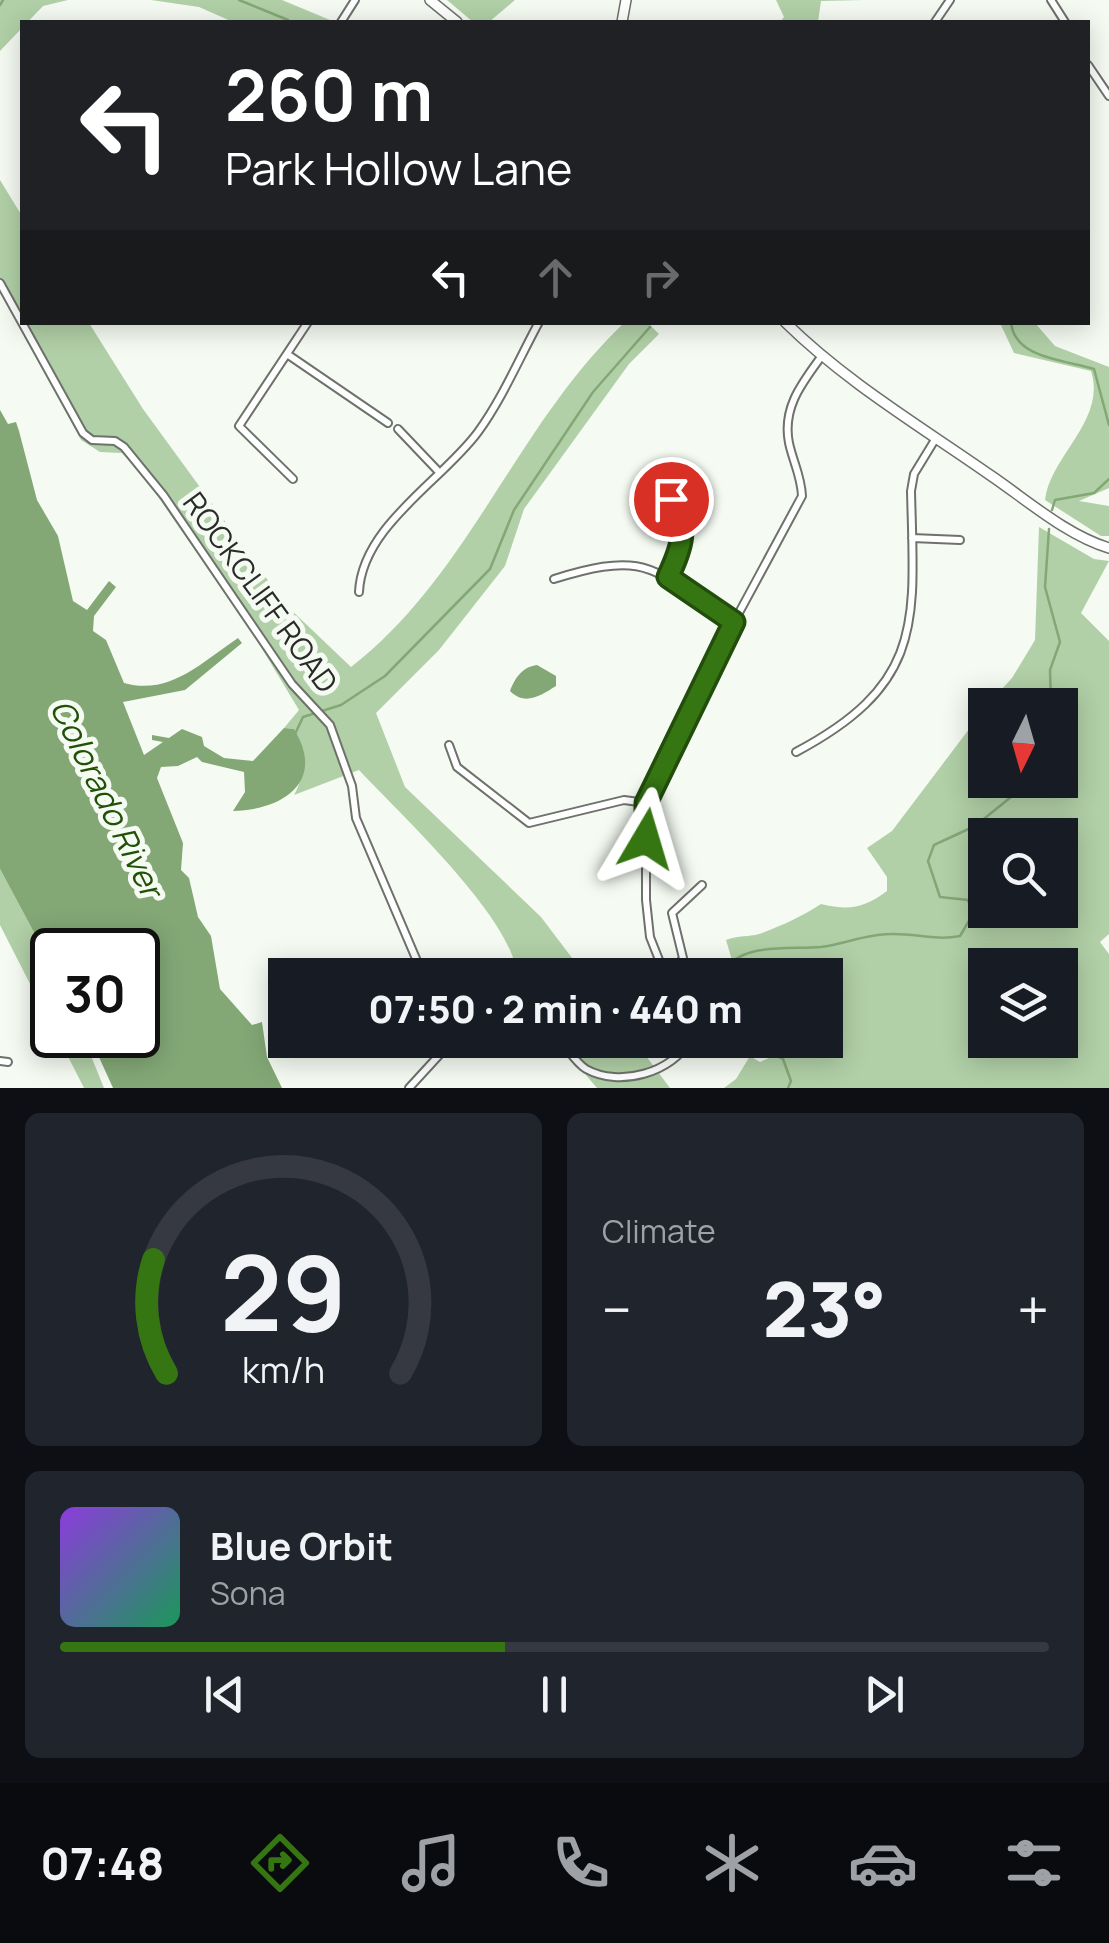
<!DOCTYPE html>
<html lang="en">
<head>
<meta charset="utf-8">
<style>
  :root { --surface:#171b24; --page:#20242c; --text:#f1f3f6; --muted:#9ea1a6; --line:#363941; --accent:#357612 }
  body { margin:0; font-family:Manrope,sans-serif; background:var(--page); color:var(--text); height:100vh; display:flex; flex-direction:column; font-size:38px; white-space:nowrap }
  * { box-sizing:border-box; margin:0 }
  p { font-size:32px; color:var(--muted) }
  .icon { flex:none; width:55px; height:55px; fill:none; stroke:currentColor; stroke-width:2; stroke-linecap:round; stroke-linejoin:round }
  .map { position:relative; height:1088px; overflow:hidden }
  .details { display:flex; flex-direction:column; gap:25px; padding:25px; background:#0d0f14; flex:1 }
  .details>* { flex:none }
  .guide { position:absolute; left:20px; top:20px; width:1070px; height:305px; border-radius:0px; box-shadow:0 5px 25px #0003; background:#202124; color:#fff; overflow:hidden }
  .needle { width:65px; rotate:185deg }
  .fabs { position:absolute; left:968px; top:688px; display:grid; gap:20px }
  .fabs a { display:grid; place-items:center; width:110px; height:110px; border-radius:0px; background:var(--surface); box-shadow:0 5px 25px #0003; font-size:50px }
  .speed { position:absolute; left:30px; top:928px; display:flex; gap:20px; font-size:50px; font-weight:700; text-align:center }
  .speed>* { display:grid; place-content:center; width:130px; height:130px; border-radius:50%; background:var(--surface); box-shadow:0 5px 25px #0003; line-height:1 }
  .speed .limit { border:5px solid #111; border-radius:15px; background:#fff; color:#111 }
  .pin { position:absolute; display:grid; place-items:center; width:85px; height:85px; color:#fff; margin:-42px; border:5px solid #fff; border-radius:50%; box-shadow:0 2px 10px #0007 }
  .me { position:absolute; width:110px; margin:-55px; rotate:7deg; stroke-linejoin:round; filter:drop-shadow(0 0 8px #0008) }
  .turn { display:flex; align-items:center; gap:35px; height:210px; padding:0 40px; font-size:45px }
  .turn .icon { width:130px; height:130px; stroke-width:2.5 }
  .turn b { display:block; font-size:70px; line-height:85px }
  .lanes { display:flex; align-items:center; height:95px; padding:0 40px; background:#0003; justify-content:center; gap:50px; direction:ltr }
  .lanes .off { opacity:.35 }
  .big { font-size:75px; font-weight:800; line-height:1.1 }
  .details .widget { flex:1; display:flex; flex-direction:column; justify-content:center; gap:15px; min-width:0; padding:0 35px; border-radius:15px; background:var(--page) }
  .details .dial { align-items:center; gap:0 }
  .dial svg { height:260px; overflow:visible; fill:none; stroke:var(--line); stroke-width:7; stroke-linecap:round; text-anchor:middle }
  .dial text { fill:var(--text); stroke:none }
  .song { display:flex; align-items:center; gap:30px }
  .cover { width:120px; height:120px; border-radius:15px; background:linear-gradient(135deg,hsl(270 70% 55%),hsl(150 70% 35%)) }
  .played { height:10px; border-radius:5px; background:linear-gradient(90deg,var(--accent) 45%,var(--line) 45%) }
  .keys { display:flex; justify-content:space-around; direction:ltr }
  .heat { display:flex; justify-content:space-between; align-items:center; font-size:55px; direction:ltr }
  .details .tiles { flex:1; display:grid; gap:25px; grid-template-columns:1fr 1fr }
  .widget:last-child { grid-column:span 2 }
  .trip { position:absolute; left:268px; top:958px; width:575px; height:100px; border-radius:0px; background:var(--surface); box-shadow:0 5px 25px #0003; font-weight:800; line-height:100px; text-align:center }
  .dock { display:flex; height:160px; justify-content:space-around; align-items:center; background:#090b0e; color:var(--muted) }
  .dock .icon { width:70px; height:70px }
  .dock .current { color:var(--accent) }
  .dock b { font-size:45px; color:var(--text) }
  .map>svg:first-child { display:block }
  .green { fill:#b1d0a7; fill-rule:evenodd }
  .water { fill:#83a876 }
  .lines { fill:none; stroke-linecap:round; stroke-linejoin:round }
  .stream { stroke:#83a876; stroke-width:2.5 }
  .street-casing { stroke:#6d726b; stroke-width:10 }
  .secondary-casing { stroke:#6d726b; stroke-width:12 }
  .street { stroke:#fff; stroke-width:6 }
  .secondary { stroke:#fff; stroke-width:9 }
  .route-casing { stroke:#224d0c; stroke-width:25 }
  .route { stroke:#357612; stroke-width:18 }
  .labels { text-anchor:middle; dominant-baseline:central; stroke-width:10; stroke-linejoin:round; paint-order:stroke }
  .street-label { font-size:30px; fill:#292b28; stroke:#f5fbf3 }
  .water-label { font-size:32px; font-style:italic; fill:#215107; stroke:#f5fbf3 }
</style>
</head>
<body>
<div class="map">
<svg width="1109" height="1088" viewBox="0 0 1109 1088">
  <rect width="100%" height="100%" fill="#f5fbf3"/>
  <!-- green -->
  <path class="green" d="M0 0H68L43 6 0 51Z
    M151 0H282L330 20 233 22 199 7Z
    M447 0H515L489 22H473Z
    M776 0H864L821 1 818 22H780L784 17Z
    M0 180 22 216V322L89 323 143 409 286 605 351 667C468 577 517 424 624 323H648L659 334 629 364 524 509 505 566 439 650 376 713 405 787 541 917 585 975H516C517 922 397 811 359 770L294 795C306 773 307 751 294 729L284 728 299 710 250 629 140 471 122 453 100 452 81 440 0 287Z
    M1000 323H1035L1055 346 1109 367V488L1079 501 1109 506V536H1101L1045 500C1050 456 1107 420 1091 371L1014 353Z
    M1039 527 1094 559 1109 561 1081 613 1109 641V934L1100 942 1109 954V1088H724L736 1079 750 1056 760 1062 769 1058 776 1040H825V975H790L775 965 735 970 726 940C738 935 749 937 759 934 781 926 801 917 821 904 849 911 864 908 887 891V877L867 848 892 831 985 708V780H1060V705H987L1012 678 1035 640ZM985 835H1060V910H985ZM985 965H1060V1040H985Z
    M0 869 52 966V1027L0 925Z
    M57 1035H88L87 1046 104 1088H84Z
    M556 1040H634L670 1088H597Z"/>
  <!-- water -->
  <path class="water" d="M0 410 8 424 16 422 19 431 37 500 58 536 73 601 87 610 109 581 116 587 94 616 93 631 106 640 124 683C170 696 202 662 238 638L242 643 185 690 123 702 144 755 163 742 152 740V735L169 738 182 729 202 737 204 746 224 758 253 761 284 728 294 729C327 783 281 810 233 811L245 792 244 772 202 762 197 757 178 766 161 767 157 778 183 843 181 870 189 878 198 917 211 936 220 989 252 1025 262 1022 267 1057 282 1088H113L89 1035H138V950H52V966L0 869Z
    M537 665 556 676V686C540 696 525 706 510 691 515 678 522 667 537 665Z"/>
  <g class="lines">
    <!-- stream -->
    <path class="stream" d="M239 0 288 20
      M0 5 3 0
      M1011 322C1014 359 1066 360 1094 369L1109 425
      M1052 510 1055 500 1094 493 1109 479
      M1049 529 1045 587 1060 642 1050 670 1051 705
      M295 734 303 717 341 705 385 676 490 569 514 510 593 392 650 327
      M720 975C741 941 787 950 821 947 844 944 867 934 890 934 916 933 934 941 960 936L973 914 968 900 940 897 928 861 934 845 975 826 1032 780
      M744 1040 783 1059 791 1081 788 1088"/>
    <!-- street casing -->
    <g class="street-casing">
      <path id="street" d="M1051 0 1065 22
        M341 22 355 0
        M935 22 950 0
        M1088 65 1109 96
        M0 283 83 433 92 440 115 441 124 447 164 496 292 684 330 725 352 786 356 818 423 975
        M287 354 388 423
        M398 429 438 471
        M293 479 239 426 308 322
        M649 481C689 514 690 531 668 577
        M912 538 960 540
        M554 579C653 548 652 572 733 621
        M359 592C362 526 443 480 478 432 502 399 519 359 539 322
        M449 745 457 767 529 823 624 800 646 803
        M796 752C926 683 914 620 911 491L914 474 936 438
        M665 975 650 937 646 900V803L734 622 802 496C801 475 793 462 789 443 782 408 802 383 821 357
        M671 975 683 958 672 913 702 885
        M560 1040C568 1049 576 1063 586 1069 620 1088 673 1072 690 1040
        M0 1061 8 1062
        M409 1088 453 1040"/>
    </g>
    <!-- secondary casing -->
    <g class="secondary-casing">
      <path id="secondary" d="M430 0 457 22
        M622 22 626 0
        M785 322C846 382 920 426 990 475 1027 500 1066 535 1109 548"/>
    </g>
    <!-- street -->
    <use href="#street" class="street"/>
    <!-- secondary -->
    <use href="#secondary" class="secondary"/>
  </g>
  <g class="lines">
    <!-- route casing -->
    <g class="route-casing">
      <path id="route" d="M646 839V803L734 622 668 577C682 547 689 528 671 499"/>
    </g>
    <!-- route -->
    <use href="#route" class="route"/>
  </g>
  <g class="labels">
    <!-- street labels -->
    <g class="street-label">
      <text transform="translate(261 592) rotate(54)">ROCKCLIFF ROAD</text>
    </g>
    <!-- water labels -->
    <g class="water-label">
      <text transform="translate(107 798) rotate(64)">Colorado River</text>
    </g>
  </g>
</svg>
<div class="fabs">
<a><svg class="needle" viewBox="-14 -14 28 28"><path d="M0-13l5 13h-10z" fill="#e53935"/><path d="M0 13l5-13h-10z" fill="#9ea1a6"/></svg></a>
<a><svg class="icon" aria-label="search" viewBox="0 0 24 24"><circle cx="10" cy="10" r="6"/><path d="M15 15l6 6"/></svg></a>
<a><svg class="icon" aria-label="layers" viewBox="0 0 24 24"><path d="M12 4l9 5-9 5-9-5zM3 14l9 5 9-5"/></svg></a>
</div>
<div class="speed"><div class="limit">30</div></div>
<div class="pin" style="left:671px;top:499px;background:#d93025"><svg class="icon" aria-label="arrive" viewBox="0 0 24 24"><path d="M6 21V4h12l-3 4 3 4H6"/></svg></div>
<svg class="me" style="left:646px;top:839px" viewBox="-20 -20 40 40"><path d="M0-17L14 15 0 8-14 15z" fill="#357612" stroke="#fff" stroke-width="4"/></svg>
<div class="trip">07:50 · 2 min · 440 m</div>
<div class="guide">
<div class="turn"><svg class="icon" aria-label="left" viewBox="0 0 24 24"><path d="M17 20v-9H6M10 6l-5 5 5 5"/></svg><div><b>260 m</b>Park Hollow Lane</div></div>
<div class="lanes"><svg class="icon" aria-label="left" viewBox="0 0 24 24"><path d="M17 20v-9H6M10 6l-5 5 5 5"/></svg><svg class="icon off" aria-label="ahead" viewBox="0 0 24 24"><path d="M12 20V5M6 11l6-6 6 6"/></svg><svg class="icon off" aria-label="right" viewBox="0 0 24 24"><path d="M7 20v-9h11M14 6l5 5-5 5"/></svg></div>
</div>
</div>
<section class="details">
<div class="tiles">
<div class="widget dial"><svg viewBox="0 0 100 80">
<path d="M14 69A42 42 0 1 1 86 69"/>
<path d="M14 69A42 42 0 0 1 10 34" stroke="#357612"/>
<text x="50" y="56" font-size="32" font-weight="700">29</text>
<text x="50" y="72" font-size="11">km/h</text>
</svg></div>
<div class="widget"><p>Climate</p>
<div class="heat"><a>−</a><b class="big">23°</b><a>+</a></div>
</div>
<div class="widget">
<div class="song"><i class="cover"></i><div><b>Blue Orbit</b><p>Sona</p></div></div>
<div class="played"></div>
<div class="keys"><svg class="icon" aria-label="previous" viewBox="0 0 24 24"><path d="M18 5L8 12l10 7zM5 5v14"/></svg><svg class="icon" aria-label="pause" viewBox="0 0 24 24"><path d="M8 5v14M16 5v14"/></svg><svg class="icon" aria-label="next" viewBox="0 0 24 24"><path d="M6 5l10 7-10 7zM19 5v14"/></svg></div>
</div>
</div>
</section>
<nav class="dock">
<b>07:48</b>
<svg class="icon current" aria-label="directions" viewBox="0 0 24 24"><path d="M12 3l9 9-9 9-9-9zM9 14v-3h6M13 9l2 2-2 2"/></svg>
<svg class="icon" aria-label="music" viewBox="0 0 24 24"><path d="M9 18V5l10-2v13"/><circle cx="6" cy="18" r="3"/><circle cx="16" cy="16" r="3"/></svg>
<svg class="icon" aria-label="phone" viewBox="0 0 24 24"><path d="M5 4h4l2 5-3 2q2 4 5 5l2-3 5 2v4C11 20 4 13 5 4z"/></svg>
<svg class="icon" aria-label="climate" viewBox="0 0 24 24"><path d="M12 3v18M4 7l16 10M4 17L20 7"/></svg>
<svg class="icon" aria-label="car" viewBox="0 0 24 24"><path d="M5 17H2v-5l4-1 3-4h7l3 4 3 1v5h-3M9 17h6M6 11h13"/><circle cx="7" cy="17" r="2"/><circle cx="17" cy="17" r="2"/></svg>
<svg class="icon" aria-label="filters" viewBox="0 0 24 24"><path d="M4 7h16M4 17h16"/><circle cx="9" cy="7" r="2"/><circle cx="15" cy="17" r="2"/></svg>
</nav>
</body>
</html>
